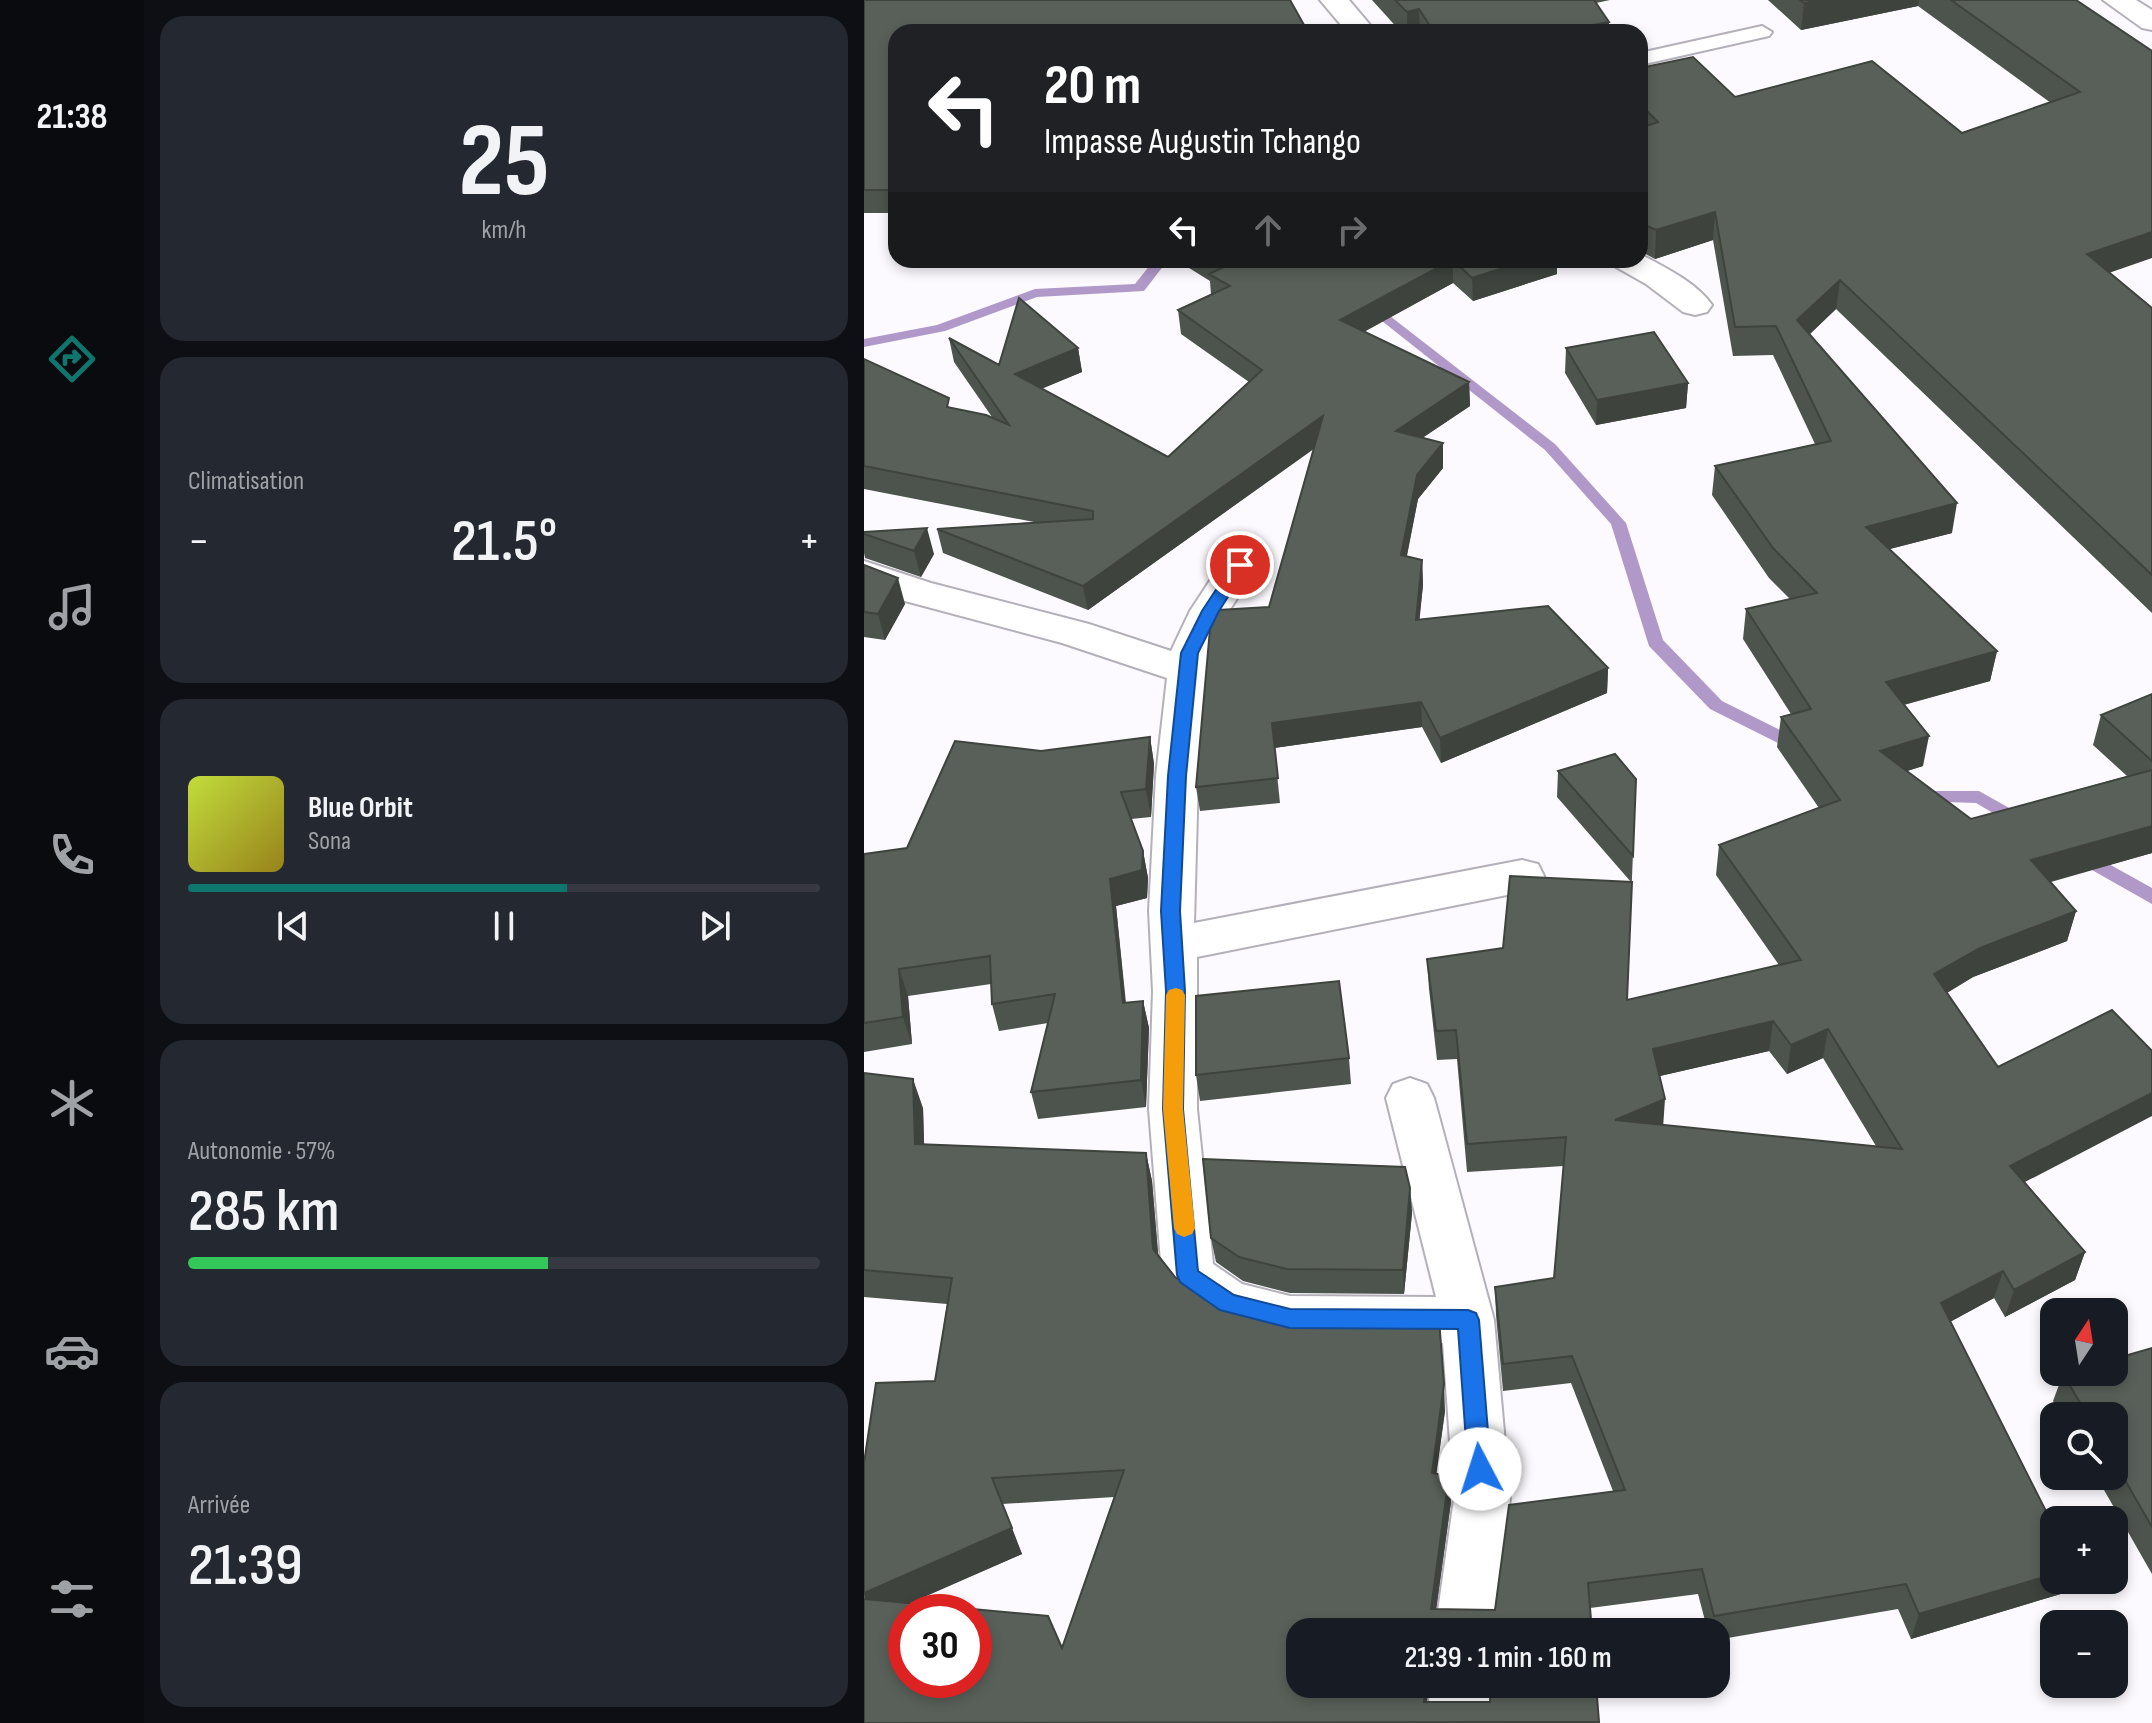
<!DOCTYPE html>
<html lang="fr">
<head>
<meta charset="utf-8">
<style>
  :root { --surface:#171b24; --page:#242831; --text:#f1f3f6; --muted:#9ea1a6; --line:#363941; --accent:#0f766e }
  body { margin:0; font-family:"Sofia Sans Condensed",sans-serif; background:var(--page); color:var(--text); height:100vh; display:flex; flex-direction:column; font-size:30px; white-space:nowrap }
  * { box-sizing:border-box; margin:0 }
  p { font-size:26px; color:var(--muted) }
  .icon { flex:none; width:44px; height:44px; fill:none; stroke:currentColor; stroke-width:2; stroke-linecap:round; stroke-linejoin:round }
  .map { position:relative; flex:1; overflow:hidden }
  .drawer { display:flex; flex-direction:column; gap:16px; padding:16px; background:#0d0f14; width:720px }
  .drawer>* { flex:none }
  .top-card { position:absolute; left:24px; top:24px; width:760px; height:244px; border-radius:24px; box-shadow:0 4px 12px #0003; background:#202124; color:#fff; overflow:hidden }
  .needle { width:52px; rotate:12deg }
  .fabs { position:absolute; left:1176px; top:1298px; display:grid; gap:16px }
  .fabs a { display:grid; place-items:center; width:88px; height:88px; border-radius:16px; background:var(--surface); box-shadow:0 4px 12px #0003; font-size:40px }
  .speed { position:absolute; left:24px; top:1594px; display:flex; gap:16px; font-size:40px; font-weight:700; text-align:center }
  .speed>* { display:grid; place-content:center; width:104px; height:104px; border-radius:50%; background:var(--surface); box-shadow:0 4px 12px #0003; line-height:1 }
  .speed .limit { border:12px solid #d22; background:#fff; color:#111 }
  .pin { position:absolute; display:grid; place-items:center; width:68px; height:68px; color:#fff; margin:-34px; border:4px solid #fff; border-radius:50%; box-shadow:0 2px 8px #0007 }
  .me { position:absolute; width:88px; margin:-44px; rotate:355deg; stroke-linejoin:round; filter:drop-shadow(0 0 6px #0008) }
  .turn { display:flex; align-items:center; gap:28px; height:168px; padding:0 24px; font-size:36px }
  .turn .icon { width:104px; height:104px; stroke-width:2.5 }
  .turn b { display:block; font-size:56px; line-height:68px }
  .lanes { display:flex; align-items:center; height:76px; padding:0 24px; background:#0003; justify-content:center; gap:40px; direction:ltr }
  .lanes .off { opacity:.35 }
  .big { font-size:60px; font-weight:600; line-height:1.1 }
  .drawer .tile { flex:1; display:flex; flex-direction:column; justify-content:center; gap:12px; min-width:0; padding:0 28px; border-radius:24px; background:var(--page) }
  .drawer .dial { align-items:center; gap:0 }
  .dial b { font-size:104px; line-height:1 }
  .song { display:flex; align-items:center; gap:24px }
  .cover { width:96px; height:96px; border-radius:12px; background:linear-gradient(135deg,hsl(70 70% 55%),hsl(50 70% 35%)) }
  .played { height:8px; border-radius:4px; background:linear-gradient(90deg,var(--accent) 60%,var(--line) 60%) }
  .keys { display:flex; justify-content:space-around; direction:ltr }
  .heat { display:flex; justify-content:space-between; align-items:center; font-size:44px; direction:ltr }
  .charge { height:12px; border-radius:6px; background:linear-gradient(90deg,#34c759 57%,var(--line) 0) }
  .trip { position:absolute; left:422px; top:1618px; width:444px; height:80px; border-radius:24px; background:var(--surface); box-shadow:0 4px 12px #0003; font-weight:600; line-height:80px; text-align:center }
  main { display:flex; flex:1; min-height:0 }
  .tabs { display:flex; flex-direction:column; width:144px; justify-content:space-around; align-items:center; background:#090b0e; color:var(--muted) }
  .tabs .icon { width:56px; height:56px }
  .tabs .on { color:var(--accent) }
  .tabs b { font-size:36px; color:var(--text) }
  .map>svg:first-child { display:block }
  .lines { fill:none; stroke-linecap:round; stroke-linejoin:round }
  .stream { fill:#b099c9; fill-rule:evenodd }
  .lane-casing { stroke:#b4b0b9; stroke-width:4 }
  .street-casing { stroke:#b4b0b9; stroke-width:4 }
  .lane { fill:#fff; fill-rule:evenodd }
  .street { fill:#fff; fill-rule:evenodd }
  .wall { fill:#4d534d; fill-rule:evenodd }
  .shaded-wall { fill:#3e433e }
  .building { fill:#596059; stroke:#3e433e; stroke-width:2; fill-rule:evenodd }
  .route { fill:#1a73e8; stroke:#114b97; stroke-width:2 }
  .slow { fill:#f59e0b }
</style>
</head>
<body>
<main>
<nav class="tabs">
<b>21:38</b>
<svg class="icon on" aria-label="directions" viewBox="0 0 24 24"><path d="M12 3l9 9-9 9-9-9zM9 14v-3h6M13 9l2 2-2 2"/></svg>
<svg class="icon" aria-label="music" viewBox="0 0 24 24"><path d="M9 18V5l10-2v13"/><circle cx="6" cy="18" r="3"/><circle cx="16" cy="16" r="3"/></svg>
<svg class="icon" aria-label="phone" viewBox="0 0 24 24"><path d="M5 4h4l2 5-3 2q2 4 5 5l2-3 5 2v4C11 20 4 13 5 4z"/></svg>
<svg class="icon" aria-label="climate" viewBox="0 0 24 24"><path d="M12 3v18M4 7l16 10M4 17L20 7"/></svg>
<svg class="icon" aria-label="car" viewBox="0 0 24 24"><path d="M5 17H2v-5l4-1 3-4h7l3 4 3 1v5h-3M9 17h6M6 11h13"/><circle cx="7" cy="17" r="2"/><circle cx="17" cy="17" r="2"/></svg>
<svg class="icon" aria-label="filters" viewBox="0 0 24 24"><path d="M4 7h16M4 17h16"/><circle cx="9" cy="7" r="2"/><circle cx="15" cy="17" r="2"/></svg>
</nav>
<section class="drawer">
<div class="tile dial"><b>25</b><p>km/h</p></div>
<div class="tile"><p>Climatisation</p>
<div class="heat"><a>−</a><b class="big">21.5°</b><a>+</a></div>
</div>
<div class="tile">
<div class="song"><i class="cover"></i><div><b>Blue Orbit</b><p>Sona</p></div></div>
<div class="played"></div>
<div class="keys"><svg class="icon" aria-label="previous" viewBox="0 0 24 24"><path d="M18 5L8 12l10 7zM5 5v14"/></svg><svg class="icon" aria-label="pause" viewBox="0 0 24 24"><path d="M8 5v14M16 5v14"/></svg><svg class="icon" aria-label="next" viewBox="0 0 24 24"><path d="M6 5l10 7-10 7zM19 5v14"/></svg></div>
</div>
<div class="tile"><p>Autonomie · 57%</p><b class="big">285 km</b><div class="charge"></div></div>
<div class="tile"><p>Arrivée</p><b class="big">21:39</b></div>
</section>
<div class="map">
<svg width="1288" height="1723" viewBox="0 0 1288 1723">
  <rect width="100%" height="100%" fill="#fcfafe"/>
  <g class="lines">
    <!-- stream -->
    <path class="stream" d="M290 260H304L280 291 173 297 81 331 0 347V339L73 325 171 289 271 284Z
      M504 299 691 444 762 523 799 640 858 701 940 742 943 746 940 750H928L846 709 785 646 747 524 681 450 499 306 497 303Z
      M1058 791H1115L1163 818 1166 822 1157 828 1151 826 1112 803 1052 801 1049 797 1052 793Z
      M1218 849 1288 888V904L1212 861 1209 856Z"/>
    <!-- lane casing -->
    <g class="lane-casing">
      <path id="lane" d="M898 26 908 32 905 36 776 65V53Z"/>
    </g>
    <!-- street casing -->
    <g class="street-casing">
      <path id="street" d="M456 0H485L512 32H483Z
        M1239 0H1272L1288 10V30L1278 28Z
        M776 254C800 267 832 282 848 305L843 312 831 315 819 312 782 284 752 267 747 260H776Z
        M376 553 390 556 395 565 365 611 346 653 334 776 330 923 658 860 674 864 680 876 674 888 658 892 333 957V1109L349 1264 378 1284 426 1296 572 1297 522 1098 529 1084 546 1078 563 1084 570 1098 630 1320 646 1499 629 1632H571L590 1499 579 1343C502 1343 338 1358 298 1275L285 1109 289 991 285 911 292 776 303 678 198 643 41 601 0 586V561L67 583 225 624 307 651 326 611 362 556Z
        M566 1684H626L624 1723H564Z"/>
    </g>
    <!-- lane -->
    <use href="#lane" class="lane"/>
    <!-- street -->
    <use href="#street" class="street"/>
  </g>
  <!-- wall -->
  <path class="wall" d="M0 0 32 32V213H0Z
    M508 0H746L732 3 745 22V32H537Z
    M904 0H1212L1245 273 1288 308V613L972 309 946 334 1088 533 1026 549 1133 651 1126 681 1040 705 1059 766 1043 771 1107 819 1263 776 1229 745 1237 715 1288 694V853L1187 882 1212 911 1203 941 1109 977 1083 993 1161 1182 1221 1252 1211 1280 1141 1317 1130 1298 1086 1322 1200 1593 1047 1639 1034 1609 852 1640V1632H844L834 1594 726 1608 436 1632V1684H564L563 1702H626L732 1684 735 1723H0L71 1381 83 1304 0 1297V1073L59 1108 60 1144 282 1153 288 1181 294 1254 311 1277 342 1296 581 1411 572 1474 585 1476 587 1502 572 1610H631L749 1491 707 1383 639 1391 632 1315 631 1287 690 1278 700 1166 603 1172 593 1059 573 1060 565 989 563 959 639 948 767 882 693 797 694 771 772 779 763 1000 915 965 852 875 855 845 955 808 913 747 917 717 927 714 879 639 882 609 926 599 905 578 848 495 851 466 951 444 909 355 869 356 849 240 791 259 776 251V68L871 97 1098 133 1187 103 1054 6 937 30ZM905 1051 923 1074 959 1058 1012 1146 799 1125 796 1076ZM250 1497 198 1648 45 1603 158 1554 138 1504Z
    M317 260H693V274L609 301 589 283 500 332 605 382 606 406 558 438 579 468 554 499 543 556 558 560 559 585 555 620 744 668 743 693 577 763 558 727 410 748 416 803 336 811 332 787 405 607 450 448 224 610 79 553 73 529 170 522 0 489V359L87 408 128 417 90 362 85 338 135 365 214 348 218 372 178 388 304 457 385 382 317 334 314 310 347 295 346 281 317 263Z
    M702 348 824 383 822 408 732 425 701 373Z
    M0 532 70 554 57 577 1 558 0 553Z
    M0 565 41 604 21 640 0 637Z
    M286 737 290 764 287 817 267 819 279 851 284 878 283 898 252 906 262 1003 279 1001 285 1028 282 1107 174 1119 167 1092 184 1023 135 1031 128 1004 127 984 44 996 48 1044 0 1052V854L43 848 177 751Z
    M485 1058 487 1084 336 1101 332 1075Z
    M546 1188 548 1213 540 1294 426 1293 379 1281 352 1262 347 1238Z
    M1288 1348V1574L1232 1476H1250V1416H1197L1189 1401 1199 1374Z"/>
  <!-- shaded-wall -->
  <path class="shaded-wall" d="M956 0H1055L1054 6 937 30 940 3Z
    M555 9 556 32H543V12Z
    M745 22V32H691Z
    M851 212 849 240 791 259 792 230Z
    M1288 232V258L1216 283 1223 254Z
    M589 260V283L477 344 476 320Z
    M664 260H693V274L609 301 608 278Z
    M976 280 972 309 930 349 933 320Z
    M214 348 218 372 156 398 151 374Z
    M605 382 606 406 533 455 532 431Z
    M824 383 822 408 732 425 733 400Z
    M459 416 461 441 224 610 219 586Z
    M579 443V468L554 499 538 579 537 555 553 475Z
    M1093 503 1088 533 998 556 1002 527Z
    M63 528 70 554 57 577 50 551Z
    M558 560 559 585 553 645 552 620Z
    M34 578 41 604 21 640 14 614Z
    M1133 651 1126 681 1016 711 1022 682Z
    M744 668 743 693 577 763 576 738Z
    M557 702 558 727 410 748 416 803 408 723Z
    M1065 736 1059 766 1011 781 1016 751Z
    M286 737 290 764 287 817 282 789Z
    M1288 826V853L1159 889 1167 860Z
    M279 851 284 878 283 898 252 906 264 1030 259 1003 246 879Z
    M1212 911 1203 941 1109 977 1064 1004 1070 974 1116 948Z
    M35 969 44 996 48 1044 39 1017Z
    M279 1001 285 1028 282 1107 277 1080Z
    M909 1021 905 1051 787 1078 789 1049Z
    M964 1029 959 1058 923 1074 927 1045Z
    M49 1079 59 1108 61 1172 51 1144Z
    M1288 1093V1116L1138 1194 1146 1166Z
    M801 1099 799 1128 751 1120Z
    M282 1153 288 1181 296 1277 289 1249Z
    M546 1188 548 1213 540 1294 539 1270Z
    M1221 1252 1211 1280 1141 1317 1150 1290Z
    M1139 1271 1130 1298 1069 1331 1077 1303Z
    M580 1384 581 1411 569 1499 568 1473Z
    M585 1476 587 1502 569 1632 567 1609Z
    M148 1528 158 1554 1 1623 0 1593Z
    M1190 1574V1580H1205L1200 1593 1047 1639 1055 1614Z
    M561 1684H564L562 1723 560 1702Z"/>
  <!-- building -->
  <path class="building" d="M0 0H426L444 32H32V190H0Z
    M531 0H730L745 22 691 32H570L555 9 543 12Z
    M936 0H956L940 3Z
    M1087 0H1212L1288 51V232L1223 254 1288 308V575L976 280 933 320 1093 503 1002 527 1133 651 1022 682 1065 736 1016 751 1107 819 1288 770V826L1167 860 1212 911 1116 948 1070 974 1134 1067 1248 1010 1288 1051V1093L1146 1166 1221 1252 1150 1290 1139 1271 1077 1303 1190 1527V1574L1055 1614 1042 1584 850 1616 838 1569 724 1583 728 1632H436V1684H561L560 1702H626L627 1684H732L735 1722 0 1723V1599L184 1616 198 1648 260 1470 128 1478 148 1528 0 1593V1463L12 1383 71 1381 88 1278 0 1270V1073L49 1079 51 1144 282 1153 289 1249 311 1277 342 1296 379 1308 420 1316 463 1319H575L580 1384 568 1473 585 1476 567 1609 631 1610 645 1505 761 1490 708 1356 639 1364 631 1287 690 1278 702 1137 603 1144 592 1030 572 1031 563 959 639 948 646 876 768 882 763 1000 937 960 855 845 976 800 917 717 947 709 882 609 953 593 909 548 851 466 967 441 912 326 871 327 851 212 792 230 777 223 776 225V128L794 122 776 104V68L829 57 871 97 1008 61 1098 133 1216 92ZM909 1021 927 1045 964 1029 1038 1149 751 1120 801 1099 789 1049ZM42 1612H110V1680H42Z
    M348 260H588L476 320 605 382 532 431 579 443 553 475 537 555 558 560 552 620 684 606 744 668 576 738 557 702 408 723 414 778 332 787 346 629 354 610 405 607 459 416 219 586 73 529 229 519V511L0 466V359L85 398 83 407 122 415 145 425 85 338 135 365 155 298 214 348 151 374 304 457 398 370 314 310 366 286 345 274 360 267Z
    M589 260H664L608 278Z
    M790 332 824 383 733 400 702 348Z
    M63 528 50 551 0 534V532Z
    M0 565 34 578 14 614 0 612Z
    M1288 694V761L1237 715Z
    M286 737 282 789 257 792 279 851 278 870 246 879 259 1003 279 1001 277 1080 167 1092 191 994 128 1004 126 956 35 969 39 1017 0 1023V854L43 848 91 741 177 751Z
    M751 754 772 779 769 856 694 771Z
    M475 981 485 1058 332 1075V996Z
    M339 1159 541 1167 546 1188 539 1270 423 1269 375 1257 347 1238Z
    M1288 1348V1527L1250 1461V1416H1224L1199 1374 1206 1372H1250V1359Z"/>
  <!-- route -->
  <path class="route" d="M376 560 384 565 355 611 334 653 322 776 316 911 321 991 319 1109 334 1271 370 1295 426 1309 604 1310 612 1313 615 1320 627 1469 624 1477 616 1480 608 1477 604 1469 594 1329 426 1328 356 1310 316 1282 313 1275 299 1109 302 991 297 911 304 776 317 653 338 611 371 561Z"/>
  <!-- slow -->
  <path class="slow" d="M312 988 318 990 321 995 319 1109 331 1228 328 1234 320 1237 313 1234 310 1228 299 1109 302 995 305 990Z"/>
</svg>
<div class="fabs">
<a><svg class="needle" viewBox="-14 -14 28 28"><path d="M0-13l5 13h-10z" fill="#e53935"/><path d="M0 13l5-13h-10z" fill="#9ea1a6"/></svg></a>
<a><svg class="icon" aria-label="search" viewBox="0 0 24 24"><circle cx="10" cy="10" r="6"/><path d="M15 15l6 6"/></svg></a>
<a>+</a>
<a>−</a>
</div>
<div class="speed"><div class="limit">30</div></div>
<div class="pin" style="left:376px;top:565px;background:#d93025"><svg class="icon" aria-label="arrive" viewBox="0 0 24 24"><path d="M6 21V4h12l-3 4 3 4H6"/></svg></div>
<svg class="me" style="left:616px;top:1469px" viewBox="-20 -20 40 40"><circle r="19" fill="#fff"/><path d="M0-13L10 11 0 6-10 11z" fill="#1a73e8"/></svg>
<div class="trip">21:39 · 1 min · 160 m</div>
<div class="top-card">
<div class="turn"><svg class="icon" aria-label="left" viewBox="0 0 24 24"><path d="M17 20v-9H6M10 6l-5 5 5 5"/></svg><div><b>20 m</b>Impasse Augustin Tchango</div></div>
<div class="lanes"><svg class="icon" aria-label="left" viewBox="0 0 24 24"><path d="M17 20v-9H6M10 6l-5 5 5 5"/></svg><svg class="icon off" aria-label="ahead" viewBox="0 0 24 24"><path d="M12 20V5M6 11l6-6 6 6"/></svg><svg class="icon off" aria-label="right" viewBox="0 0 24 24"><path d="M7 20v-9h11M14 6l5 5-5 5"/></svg></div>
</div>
</div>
</main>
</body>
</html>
